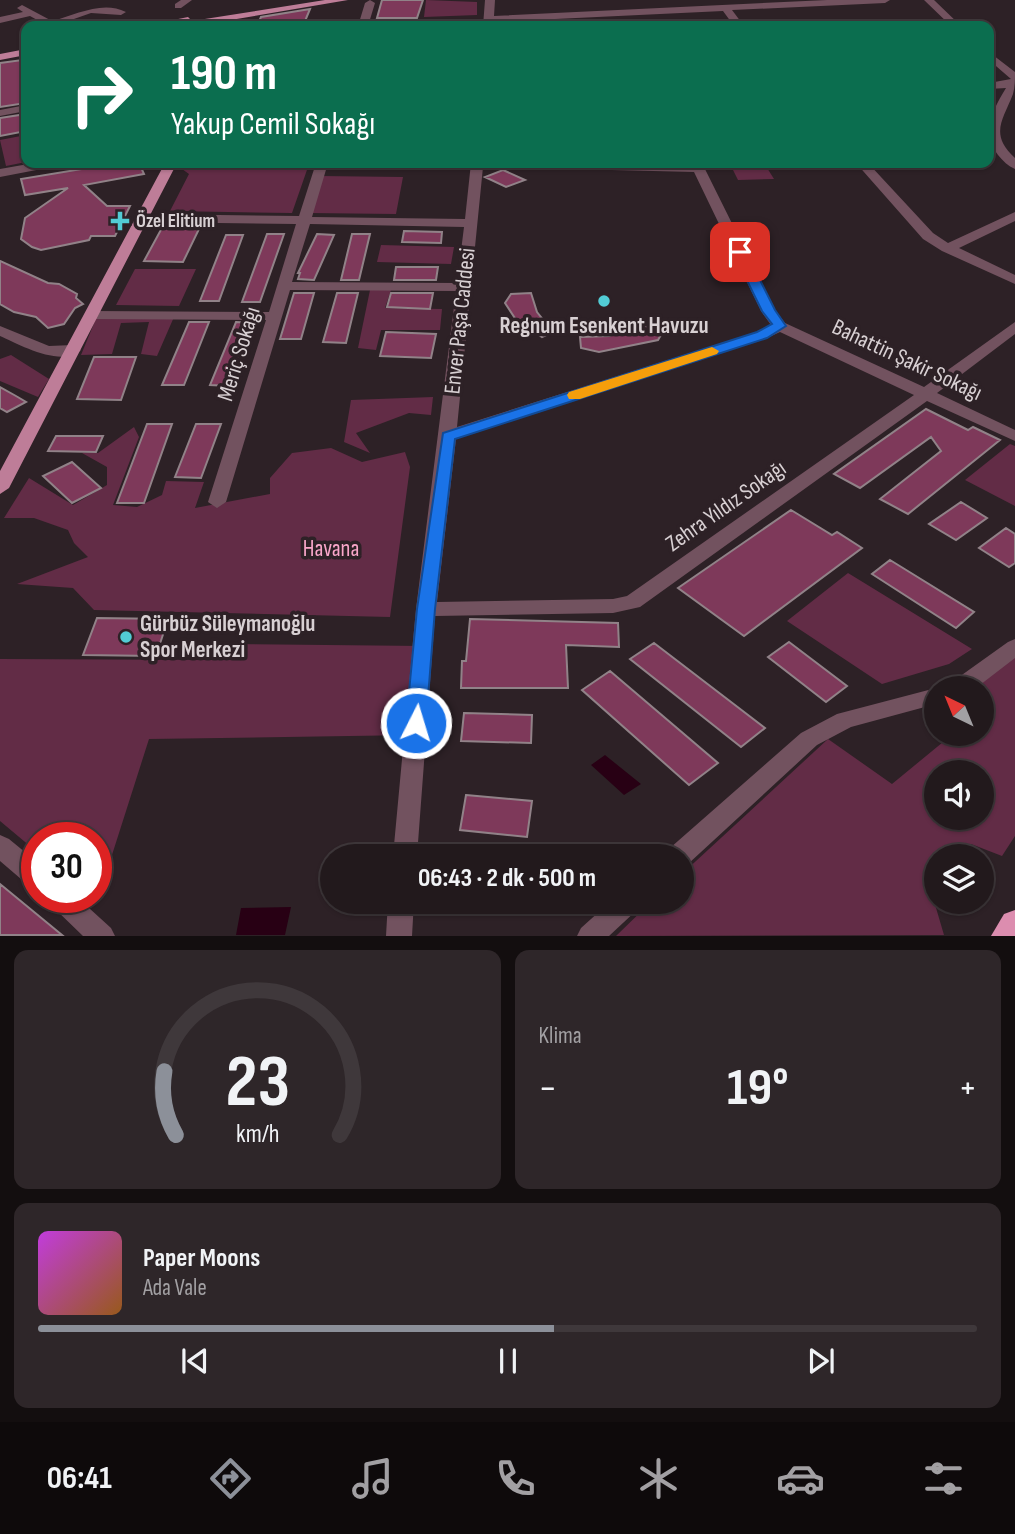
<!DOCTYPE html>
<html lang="tr">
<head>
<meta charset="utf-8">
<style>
  :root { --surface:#22191c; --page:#2e2629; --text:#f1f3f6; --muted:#a2a0a3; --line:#3f383b; --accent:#8c9099 }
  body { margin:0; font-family:"Sofia Sans Condensed",sans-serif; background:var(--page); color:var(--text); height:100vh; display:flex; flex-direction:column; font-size:26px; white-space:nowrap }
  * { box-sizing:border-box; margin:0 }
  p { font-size:23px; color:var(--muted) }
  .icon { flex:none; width:38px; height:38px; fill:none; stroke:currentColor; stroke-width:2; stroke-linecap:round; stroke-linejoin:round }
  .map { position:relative; height:936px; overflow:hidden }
  .drawer { display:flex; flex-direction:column; gap:14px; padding:14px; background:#130e0f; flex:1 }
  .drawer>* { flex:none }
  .guide { position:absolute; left:21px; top:21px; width:973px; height:147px; border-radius:14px; box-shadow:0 2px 5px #0004,0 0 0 2px var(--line); background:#0b6e4f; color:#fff; overflow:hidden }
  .needle { width:46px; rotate:317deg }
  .fabs { position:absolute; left:924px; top:676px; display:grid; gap:14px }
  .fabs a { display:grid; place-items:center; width:70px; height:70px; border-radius:50%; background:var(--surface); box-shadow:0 2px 5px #0004,0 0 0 2px var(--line); font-size:35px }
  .speed { position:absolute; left:21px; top:822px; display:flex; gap:14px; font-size:35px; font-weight:700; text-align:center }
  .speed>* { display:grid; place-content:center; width:91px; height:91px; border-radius:50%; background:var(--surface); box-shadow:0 2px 5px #0004,0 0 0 2px var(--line); line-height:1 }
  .speed .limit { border:10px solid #d22; background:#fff; color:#111 }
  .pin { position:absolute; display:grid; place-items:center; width:60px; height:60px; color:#fff; margin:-30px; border-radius:14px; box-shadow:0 4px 10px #0006 }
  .me { position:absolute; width:77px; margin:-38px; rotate:5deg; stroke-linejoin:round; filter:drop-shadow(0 0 5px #0008) }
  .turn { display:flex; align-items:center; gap:24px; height:147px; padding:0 35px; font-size:32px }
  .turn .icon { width:91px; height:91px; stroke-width:2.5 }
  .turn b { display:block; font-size:49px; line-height:60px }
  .big { font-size:52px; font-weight:700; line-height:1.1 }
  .drawer .widget { flex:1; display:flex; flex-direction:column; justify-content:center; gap:10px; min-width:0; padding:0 24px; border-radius:14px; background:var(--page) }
  .drawer .dial { align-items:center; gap:0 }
  .dial svg { height:182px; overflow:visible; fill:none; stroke:var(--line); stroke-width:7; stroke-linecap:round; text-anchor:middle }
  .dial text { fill:var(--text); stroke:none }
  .song { display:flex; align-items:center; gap:21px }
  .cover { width:84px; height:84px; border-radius:10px; background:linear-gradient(135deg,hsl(290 70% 55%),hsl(30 70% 35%)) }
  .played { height:7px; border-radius:4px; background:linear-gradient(90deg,var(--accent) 55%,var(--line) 55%) }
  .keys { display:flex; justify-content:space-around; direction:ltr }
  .heat { display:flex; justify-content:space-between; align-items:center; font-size:38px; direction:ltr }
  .drawer .tiles { flex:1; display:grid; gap:14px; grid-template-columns:1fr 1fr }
  .widget:last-child { grid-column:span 2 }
  .trip { position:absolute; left:320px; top:844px; width:374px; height:70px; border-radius:35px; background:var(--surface); box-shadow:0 2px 5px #0004,0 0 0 2px var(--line); font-weight:700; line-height:70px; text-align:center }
  .tab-bar { display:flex; height:112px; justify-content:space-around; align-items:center; background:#0e0a0b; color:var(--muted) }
  .tab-bar .icon { width:49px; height:49px }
  .tab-bar .current { color:var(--accent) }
  .tab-bar b { font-size:32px; color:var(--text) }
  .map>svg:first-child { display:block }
  .green { fill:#622c46; fill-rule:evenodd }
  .water { fill:#280014 }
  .building { fill:#7e395a; stroke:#918288; stroke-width:2 }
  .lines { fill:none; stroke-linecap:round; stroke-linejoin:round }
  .minor { fill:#72525f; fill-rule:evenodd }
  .major { fill:#be7d98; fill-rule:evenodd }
  .highway { fill:#dc8daf; fill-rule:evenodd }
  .route { fill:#1a73e8; stroke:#114b97; stroke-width:2 }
  .slow { fill:#f59e0b }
  .poi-dot { fill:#52ccd5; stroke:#2d2126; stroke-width:2.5 }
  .labels { text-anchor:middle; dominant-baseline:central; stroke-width:7; stroke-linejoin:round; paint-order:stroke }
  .far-poi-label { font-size:19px; font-weight:bold; fill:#d8d0d3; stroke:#2d2126; text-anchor:start }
  .street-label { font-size:23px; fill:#d8d0d3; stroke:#2d2126 }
  .poi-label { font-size:23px; font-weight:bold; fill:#d8d0d3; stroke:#2d2126 }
  .park-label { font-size:23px; fill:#faa7ca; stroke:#2d2126 }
</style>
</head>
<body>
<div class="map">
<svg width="1015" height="936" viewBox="0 0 1015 936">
  <rect width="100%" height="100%" fill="#2d2126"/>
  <!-- green -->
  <path class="green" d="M426 0 477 2V15L424 17Z
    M26 135V162L6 166 0 140Z
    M764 163 774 179 738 180 730 164Z
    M184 165 308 167 292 213 170 211 189 174 182 169Z
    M319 176 403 177 396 214 308 213Z
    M381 245 454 247 451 264 377 262Z
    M135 269H196L179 306 116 305Z
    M370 290H391L385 308 442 309 440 330H381L376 350 358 348Z
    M97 316 174 317 157 356 141 354 149 322 121 323 112 354 81 355Z
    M11 355 49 379 38 397 0 381V359Z
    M433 397 431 415 409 413 356 433 370 453 344 442 351 400Z
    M134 427 139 437 113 505 137 507 162 495 166 481 204 482 195 508 270 494V478L292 453 331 448 362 462 405 452 410 467 390 617 94 610 73 588 17 584 88 557 74 543 68 530 34 518H4L29 478 73 505 107 485V467L82 453H98Z
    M1010 444 1015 446V506L965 480Z
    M848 573 972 649 949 664 882 684 787 621Z
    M219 644 423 646 414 735 149 739 97 902 92 898H96V838H37V852L0 821V659L214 660Z
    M1015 656V836L1002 856 971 844 963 856H936L934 901 944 935 616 936 652 901H682L683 873 828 739 892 784 954 733H982V688H969ZM936 772H982V817H936Z"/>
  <!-- water -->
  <path class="water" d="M605 755 641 784 624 795 591 765Z
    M291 907 285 935H236L241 908Z"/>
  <!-- building -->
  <path class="building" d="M382 0H423L417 18H377Z
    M310 9 303 26H257L261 17Z
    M22 60 26 71V103L0 107V63Z
    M26 114V131L0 136V118Z
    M118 163H139L144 174 84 185 107 206H130L115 236H91L89 240 41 250 32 247 21 239 25 218 68 188 25 195 21 179Z
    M503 170 525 180 506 187 485 177Z
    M163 226 200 227 183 262 144 261Z
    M404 231 442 232 441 243 402 242Z
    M267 234H284L260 302H242Z
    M317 234 334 235 314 280 298 279 300 273H298Z
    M352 234H370L359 280H341Z
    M226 235H243L219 301H200Z
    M0 261 48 283 59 284 77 294 76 298 83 304 75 308 64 324 48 328 36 317 14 312 0 304Z
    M396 267H438L436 280H394Z
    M294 293H314L301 339H280Z
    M337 293H358L346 343 323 342Z
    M391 293H433L430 309 387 307Z
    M531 293 537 312 545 322 557 330 542 337 533 331 524 332 505 303 511 294Z
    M189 322H209L184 385H162Z
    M236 322 254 323 230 386 210 385Z
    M644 325 662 333 658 340 599 352 581 348 580 337 609 336Z
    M386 332 436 334 431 358 380 356Z
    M94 357H136L121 400 77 399Z
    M0 387 16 396 26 402 7 412 0 408Z
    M926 409 968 430 973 427 1000 440 908 514 880 499 941 451 931 437 860 488 834 474Z
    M147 424H172L144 503H117Z
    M196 424H221L201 478 175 477Z
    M56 436H103L96 452 48 451Z
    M72 462 101 488 72 503 43 476Z
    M961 502 987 518 956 540 929 524Z
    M791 510 832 535 837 532 862 548 744 636 678 588Z
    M1006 528 1015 534V563L1009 567 979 548Z
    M890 560 974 612 956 628 872 574Z
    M97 618 168 619 156 656 83 655Z
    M470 619 618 623 619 647 566 645 568 688H461L462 661H466Z
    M789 642 847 686 826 702 768 657Z
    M654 643 765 728 741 747 630 659Z
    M610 671 718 763 689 785 582 690Z
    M464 713 532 715 531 743 461 741Z
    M466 795 532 801 527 837 460 830Z
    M0 884 62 935H0Z"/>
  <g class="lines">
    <!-- minor -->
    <path class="minor" d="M181 0H192L181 8H175V4Z
      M370 0 375 3 368 26H358L365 3Z
      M485 0H495L494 16 827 0H890L885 3 732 10 744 26H734L723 11 493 22V26H483Z
      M924 0H934L961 26H951Z
      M22 5 52 21C76 15 102 0 126 12L121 15 91 13 54 26H48L30 16 0 23V17L23 12 17 8Z
      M989 52 1015 72C1015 79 1015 87 1013 94 1003 120 989 134 1015 158V169C1008 166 1003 161 998 155 980 131 993 110 1006 88L989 89V83L1011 79 989 60Z
      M26 105V111L0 116V110Z
      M34 163H58L52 167 0 177V169Z
      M316 163H328L312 217 465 219 471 163H702L775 310 785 323 924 387 1015 322V334L937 393 1015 430V441L927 401 640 607 613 613 435 616 417 856H393L416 609 456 291 290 290 226 502 217 508 208 502 266 320 92 319 85 315 92 311 269 312 296 224 142 222 135 218 142 214 299 216ZM483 167 694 172 761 311 771 325 757 332 457 427ZM310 224 464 227 457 283 292 282ZM780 332 914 395 627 596 613 599 437 602 456 439 767 338Z
      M856 163H868L933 233 948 243 1015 212V221L959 248 1015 275V284L942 251 923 239Z
      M0 326 49 346 73 345 81 350C62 368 20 345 0 336Z
      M1015 639V658L976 688H949L952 682 1008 642Z
      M936 688V704L851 727 817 745 688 864 682 865V856H667L670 848 801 733 837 714Z
      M0 835 9 839 37 862V888L28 885 0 861Z
      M49 898H78L111 928 115 936H83L52 906Z
      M388 901H414L412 936H386Z
      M611 901H641L638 909 609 936H577L581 928Z"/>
    <!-- major -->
    <path class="major" d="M325 0H348L195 26H144L188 17 192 21Z
      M26 49V55L0 60V54Z
      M165 163H177L9 488 0 494V471Z"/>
    <!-- highway -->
    <path class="highway" d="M1015 910V936H991L1004 914Z"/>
  </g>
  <!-- route -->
  <path class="route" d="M740 249 746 252 775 310 786 326 767 338 455 439 435 609 426 723 423 729 416 731 409 729 406 723 417 609 443 433 757 332 772 324 762 311 733 252Z"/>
  <!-- slow -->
  <path class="slow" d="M712 347 719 351 717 354 580 399H569L567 395 569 392Z"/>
  <!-- markers -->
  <g class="poi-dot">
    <path d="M116.5 210.5h7v7h7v7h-7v7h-7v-7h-7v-7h7z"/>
    <circle cx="604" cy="301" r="7"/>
    <circle cx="126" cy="637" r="7"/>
  </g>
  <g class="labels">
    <!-- far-poi labels -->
    <g class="far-poi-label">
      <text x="136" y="221">Özel Elitium</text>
    </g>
    <!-- street labels -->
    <g class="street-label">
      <text transform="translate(460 321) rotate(-84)">Enver Paşa Caddesi</text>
      <text transform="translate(239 354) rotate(-73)">Meriç Sokağı</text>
      <text transform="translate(907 360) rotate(25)">Bahattin Şakir Sokağı</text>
      <text transform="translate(726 506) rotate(-35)">Zehra Yıldız Sokağı</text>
    </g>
    <!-- poi labels -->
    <g class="poi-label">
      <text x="604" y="326">Regnum Esenkent Havuzu</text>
      <text x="140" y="624" text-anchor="start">Gürbüz Süleymanoğlu<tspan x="140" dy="26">Spor Merkezi</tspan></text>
    </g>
    <!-- park labels -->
    <g class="park-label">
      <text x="331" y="549">Havana</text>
    </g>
  </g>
</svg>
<div class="fabs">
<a><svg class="needle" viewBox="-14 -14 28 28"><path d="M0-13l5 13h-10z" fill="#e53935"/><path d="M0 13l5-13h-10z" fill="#a2a0a3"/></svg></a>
<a><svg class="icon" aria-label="sound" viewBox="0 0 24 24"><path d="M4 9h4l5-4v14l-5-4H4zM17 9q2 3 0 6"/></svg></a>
<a><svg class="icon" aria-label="layers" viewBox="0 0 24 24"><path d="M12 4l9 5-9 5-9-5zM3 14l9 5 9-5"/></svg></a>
</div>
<div class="speed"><div class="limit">30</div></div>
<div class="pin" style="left:740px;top:252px;background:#d93025"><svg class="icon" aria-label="arrive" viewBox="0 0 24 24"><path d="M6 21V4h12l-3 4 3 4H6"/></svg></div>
<svg class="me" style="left:416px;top:723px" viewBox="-20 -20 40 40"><circle r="17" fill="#1a73e8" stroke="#fff" stroke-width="3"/><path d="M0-11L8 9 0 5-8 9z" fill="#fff"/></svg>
<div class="trip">06:43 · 2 dk · 500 m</div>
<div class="guide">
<div class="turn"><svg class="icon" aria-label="right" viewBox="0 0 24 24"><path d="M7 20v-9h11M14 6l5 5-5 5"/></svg><div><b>190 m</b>Yakup Cemil Sokağı</div></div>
</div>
</div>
<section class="drawer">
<div class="tiles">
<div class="widget dial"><svg viewBox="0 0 100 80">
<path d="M14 69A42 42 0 1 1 86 69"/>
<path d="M14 69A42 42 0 0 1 9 41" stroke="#8c9099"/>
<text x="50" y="56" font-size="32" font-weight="700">23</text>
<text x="50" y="72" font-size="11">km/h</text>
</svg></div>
<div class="widget"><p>Klima</p>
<div class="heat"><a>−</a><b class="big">19°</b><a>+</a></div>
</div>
<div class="widget">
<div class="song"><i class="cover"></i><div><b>Paper Moons</b><p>Ada Vale</p></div></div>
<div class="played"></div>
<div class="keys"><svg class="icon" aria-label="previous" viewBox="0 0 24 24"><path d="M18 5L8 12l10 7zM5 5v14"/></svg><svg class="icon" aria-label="pause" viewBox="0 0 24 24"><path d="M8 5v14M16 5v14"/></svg><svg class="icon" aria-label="next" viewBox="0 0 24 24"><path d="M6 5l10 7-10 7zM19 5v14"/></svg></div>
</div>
</div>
</section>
<nav class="tab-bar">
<b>06:41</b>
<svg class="icon current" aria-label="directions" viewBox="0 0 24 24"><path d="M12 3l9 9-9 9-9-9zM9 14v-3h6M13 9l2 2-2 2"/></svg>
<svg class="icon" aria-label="music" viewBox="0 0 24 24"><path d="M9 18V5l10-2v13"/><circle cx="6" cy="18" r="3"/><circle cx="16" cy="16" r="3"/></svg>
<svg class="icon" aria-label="phone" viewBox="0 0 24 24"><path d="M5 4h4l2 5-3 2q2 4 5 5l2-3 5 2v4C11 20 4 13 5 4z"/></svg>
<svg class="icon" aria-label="climate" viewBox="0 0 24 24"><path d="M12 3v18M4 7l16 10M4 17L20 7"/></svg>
<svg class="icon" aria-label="car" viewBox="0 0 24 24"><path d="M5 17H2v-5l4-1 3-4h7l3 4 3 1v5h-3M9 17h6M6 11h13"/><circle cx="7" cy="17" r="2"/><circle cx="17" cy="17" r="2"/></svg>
<svg class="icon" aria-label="filters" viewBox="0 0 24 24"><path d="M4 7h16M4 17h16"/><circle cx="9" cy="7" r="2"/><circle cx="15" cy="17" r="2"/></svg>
</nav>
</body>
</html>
